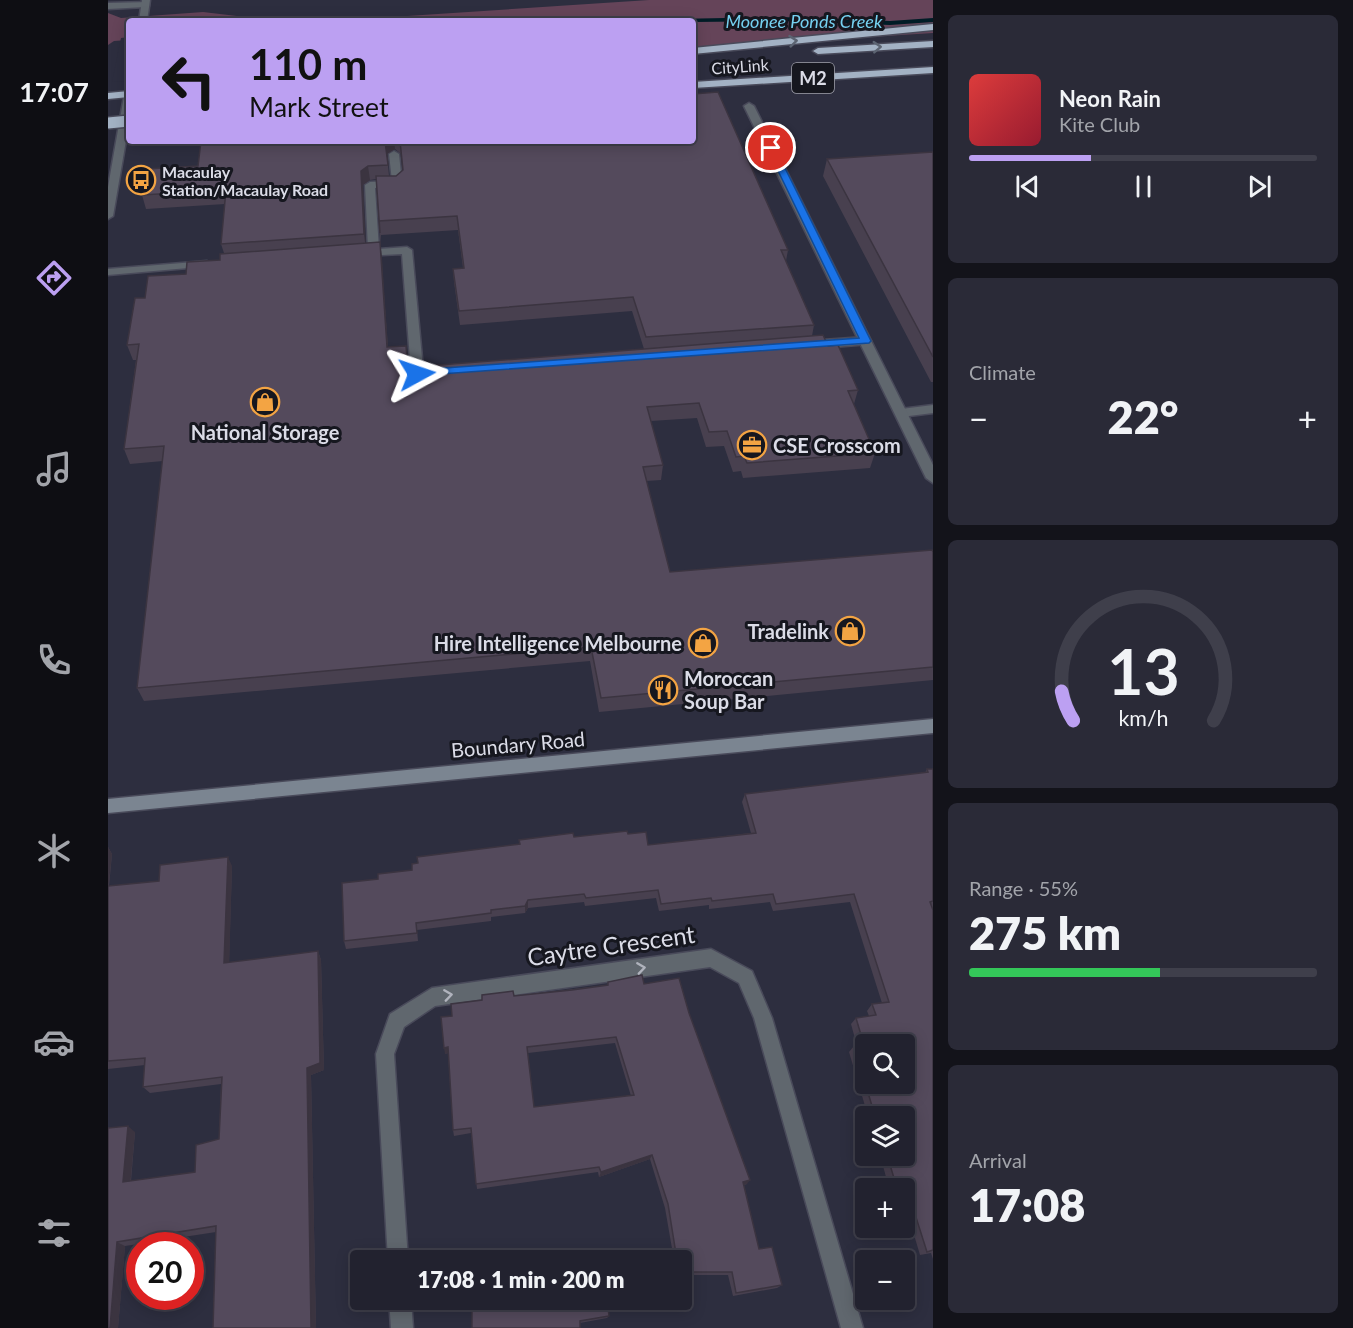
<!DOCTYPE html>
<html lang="en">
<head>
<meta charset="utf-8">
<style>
  :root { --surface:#22222f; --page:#2a2a37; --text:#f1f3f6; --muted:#a2a4aa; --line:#3f3f4b; --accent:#bca0f2 }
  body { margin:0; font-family:Lato,sans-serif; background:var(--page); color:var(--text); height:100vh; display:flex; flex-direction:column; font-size:22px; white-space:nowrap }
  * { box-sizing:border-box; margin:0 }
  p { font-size:20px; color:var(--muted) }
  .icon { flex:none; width:33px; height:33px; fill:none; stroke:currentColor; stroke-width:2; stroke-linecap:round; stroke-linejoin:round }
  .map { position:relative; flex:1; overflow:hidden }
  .details { display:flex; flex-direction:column; gap:15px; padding:15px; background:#13131a; width:420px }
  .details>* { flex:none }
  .banner { position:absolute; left:18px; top:18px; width:570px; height:126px; border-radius:6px; box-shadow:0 3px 15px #0003,0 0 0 2px var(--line); background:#bca0f2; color:#111; overflow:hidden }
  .controls { position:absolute; left:747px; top:1034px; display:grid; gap:12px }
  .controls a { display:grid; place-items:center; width:60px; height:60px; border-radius:6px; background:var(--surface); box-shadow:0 3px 15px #0003,0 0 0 2px var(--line); font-size:30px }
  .speed { position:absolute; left:18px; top:1232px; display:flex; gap:12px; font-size:30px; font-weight:700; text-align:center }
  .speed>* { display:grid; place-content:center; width:78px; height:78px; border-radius:50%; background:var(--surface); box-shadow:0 3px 15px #0003,0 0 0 2px var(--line); line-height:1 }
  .speed .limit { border:9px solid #d22; background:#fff; color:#111 }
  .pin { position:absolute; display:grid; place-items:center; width:51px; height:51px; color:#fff; margin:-26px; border:3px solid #fff; border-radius:50%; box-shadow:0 2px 6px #0007 }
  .me { position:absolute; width:66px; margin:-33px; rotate:85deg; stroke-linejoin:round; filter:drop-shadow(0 0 4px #0008) }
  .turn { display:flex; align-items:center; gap:21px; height:126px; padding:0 24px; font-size:27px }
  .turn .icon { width:78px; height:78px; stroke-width:2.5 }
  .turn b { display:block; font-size:42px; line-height:51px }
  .big { font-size:45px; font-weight:800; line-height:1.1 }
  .details .widget { flex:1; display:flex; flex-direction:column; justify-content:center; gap:9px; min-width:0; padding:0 21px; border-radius:9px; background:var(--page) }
  .details .dial { align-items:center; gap:0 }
  .dial svg { height:156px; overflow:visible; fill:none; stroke:var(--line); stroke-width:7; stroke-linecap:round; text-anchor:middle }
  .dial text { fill:var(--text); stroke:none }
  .song { display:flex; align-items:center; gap:18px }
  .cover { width:72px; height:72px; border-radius:9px; background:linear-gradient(135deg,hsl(0 70% 55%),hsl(350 70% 35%)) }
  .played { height:6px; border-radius:3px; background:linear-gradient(90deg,var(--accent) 35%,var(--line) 35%) }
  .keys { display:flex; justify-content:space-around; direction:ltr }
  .heat { display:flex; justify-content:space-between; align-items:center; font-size:33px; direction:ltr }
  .charge { height:9px; border-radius:4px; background:linear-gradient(90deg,#34c759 55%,var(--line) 0) }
  .trip { position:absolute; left:242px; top:1250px; width:342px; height:60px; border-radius:6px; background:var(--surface); box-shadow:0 3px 15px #0003,0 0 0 2px var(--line); font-weight:800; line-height:60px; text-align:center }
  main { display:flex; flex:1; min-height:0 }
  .menu { display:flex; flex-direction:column; width:108px; justify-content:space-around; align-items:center; background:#0e0e13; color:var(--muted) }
  .menu .icon { width:42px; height:42px }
  .menu .on { color:var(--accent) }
  .menu b { font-size:27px; color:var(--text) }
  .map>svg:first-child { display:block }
  .green { fill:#654459 }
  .pier { fill:#2d2e3f }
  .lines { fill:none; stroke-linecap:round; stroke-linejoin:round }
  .stream { fill:#001c26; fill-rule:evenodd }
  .service-casing { stroke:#494a5a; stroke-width:3 }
  .minor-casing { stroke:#494a5a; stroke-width:3 }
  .tertiary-casing { stroke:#494a5a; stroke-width:3 }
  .secondary-casing { stroke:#494a5a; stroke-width:3 }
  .motorway-casing { stroke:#494a5a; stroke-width:3 }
  .service { fill:#60676e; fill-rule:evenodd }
  .minor { fill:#60676e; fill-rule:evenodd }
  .tertiary { fill:#60676e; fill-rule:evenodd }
  .secondary { fill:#7b8591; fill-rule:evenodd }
  .motorway { fill:#a3b2c4; fill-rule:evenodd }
  .motorway-bridge-casing { stroke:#494a5a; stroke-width:14; stroke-linecap:butt }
  .motorway-bridge { stroke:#a3b2c4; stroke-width:11 }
  .wall { fill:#48404f; fill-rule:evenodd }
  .shaded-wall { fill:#3b3440 }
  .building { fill:#544a5c; stroke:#3b3440; stroke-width:1.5; fill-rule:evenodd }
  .oneway { stroke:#5c6472 }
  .oneway2 { stroke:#b0b3bd }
  .route { fill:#1a73e8; stroke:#114b97; stroke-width:1.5 }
  .labels { text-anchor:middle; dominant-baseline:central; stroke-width:6; stroke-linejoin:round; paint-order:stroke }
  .far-street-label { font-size:16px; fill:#dbdce7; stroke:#16171f }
  .far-poi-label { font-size:16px; font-weight:bold; fill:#dbdce7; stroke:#16171f; text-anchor:start }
  .far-water-label { font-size:18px; font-style:italic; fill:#75d0f0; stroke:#16171f }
  .shield { fill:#16171f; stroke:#a0a1ab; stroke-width:1.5 }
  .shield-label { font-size:18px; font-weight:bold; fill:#dbdce7 }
  .poi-label { font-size:20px; font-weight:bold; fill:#dbdce7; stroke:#16171f; text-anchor:start }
  .street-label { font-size:20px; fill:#dbdce7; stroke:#16171f }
  .near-street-label { font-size:24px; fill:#dbdce7; stroke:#16171f }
</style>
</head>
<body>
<main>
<nav class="menu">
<b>17:07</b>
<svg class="icon on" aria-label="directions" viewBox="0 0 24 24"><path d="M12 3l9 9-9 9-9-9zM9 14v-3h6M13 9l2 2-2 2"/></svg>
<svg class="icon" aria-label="music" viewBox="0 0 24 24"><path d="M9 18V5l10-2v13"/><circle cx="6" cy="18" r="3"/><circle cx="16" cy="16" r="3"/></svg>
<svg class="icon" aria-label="phone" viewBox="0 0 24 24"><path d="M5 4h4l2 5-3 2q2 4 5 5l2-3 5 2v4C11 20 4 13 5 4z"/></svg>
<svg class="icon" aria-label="climate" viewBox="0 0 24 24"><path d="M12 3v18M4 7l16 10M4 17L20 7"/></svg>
<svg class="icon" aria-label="car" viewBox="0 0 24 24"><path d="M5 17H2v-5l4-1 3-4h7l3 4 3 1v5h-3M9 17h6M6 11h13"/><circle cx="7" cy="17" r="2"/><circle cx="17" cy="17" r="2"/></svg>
<svg class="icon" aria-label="filters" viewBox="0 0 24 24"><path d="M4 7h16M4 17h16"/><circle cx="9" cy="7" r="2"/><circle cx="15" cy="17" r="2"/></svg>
</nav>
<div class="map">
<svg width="825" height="1328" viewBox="0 0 825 1328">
  <rect width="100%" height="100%" fill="#2d2e3f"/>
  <!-- green -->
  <path class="green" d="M541 0H825V33L585 48V21H223Z
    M95 12 170 21H21V40L6 41 0 45V13L13 18Z"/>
  <!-- pier -->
  <path class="pier" d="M21 37V81L4 82 13 38Z"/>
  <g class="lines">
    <!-- stream -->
    <path class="stream" d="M672 17 782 21 825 18V22L782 25 672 21 585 22V21H563L566 19Z"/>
    <!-- service casing -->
    <g class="service-casing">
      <path id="service" d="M286 151 291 154 294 184 289 187 267 188 271 249 299 247 304 250 315 369 325 370 327 373C322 379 308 379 303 373L294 254 254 256 249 253 260 249 257 185 262 182 284 181 281 154Z
        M99 261 105 264 103 266 0 275V269Z
        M757 337 763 341 761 344 701 349 695 345 701 341Z
        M825 405V413L793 417 787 413 793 409Z"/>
    </g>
    <!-- minor casing -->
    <g class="minor-casing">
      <path id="minor" d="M41 2V6L38 7 0 9V3Z
        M641 103 646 106 825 465V483L818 478 636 106Z
        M603 949 644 971 664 1018 755 1328H733L646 1018 631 983 602 967 327 1006 296 1027 286 1054 300 1260H280L268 1054 282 1014 324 988Z
        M281 1299H303L305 1328H283Z"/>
    </g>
    <!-- tertiary casing -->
    <g class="tertiary-casing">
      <path id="tertiary" d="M34 0H42L39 21H31Z
        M21 93V123L5 216 0 219V187L16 96Z"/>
    </g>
    <!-- secondary casing -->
    <g class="secondary-casing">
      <path id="secondary" d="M825 719V733L0 813V799Z"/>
    </g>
    <!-- motorway casing -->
    <g class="motorway-casing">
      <path id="motorway" d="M825 24V30L585 54V48Z
        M825 41V47L710 54 705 51 710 48Z
        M825 67V73L585 88V82Z
        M21 91V97L0 99V93Z"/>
    </g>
    <!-- service -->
    <use href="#service" class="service"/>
    <!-- minor -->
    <use href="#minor" class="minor"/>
    <!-- tertiary -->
    <use href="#tertiary" class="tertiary"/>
    <!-- secondary -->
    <use href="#secondary" class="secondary"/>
    <!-- motorway -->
    <use href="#motorway" class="motorway"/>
    <!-- motorway-bridge casing -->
    <g class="motorway-bridge-casing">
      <path id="motorway-bridge" d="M0 123 21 121"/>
    </g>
    <!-- motorway-bridge -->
    <use href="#motorway-bridge" class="motorway-bridge"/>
  </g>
  <!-- wall -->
  <path class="wall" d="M93 141H585L680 250 678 261 706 325 704 336 720 346 750 390 746 404 767 453 762 468 635 478 633 471 625 472 616 446 598 447 589 418 543 421 555 465 553 480 538 481 562 572 825 552V680L491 712 482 661 36 701 29 688 55 461 22 464 16 449 28 360H25L19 345 37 298 78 274 112 260 116 253 113 244 117 204 38 209 34 195 90 166ZM287 149 293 154 295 170 288 176H281L279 154ZM268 179 273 247V235L350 230 355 268 345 269 346 282 352 325 524 311 536 349 306 367 300 358 280 347 272 242 257 243 255 185 262 180Z
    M825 152V382H823L715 176 719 159Z
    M819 769H825V1259L823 1253 812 1255 801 1218 796 1219V1188H781L772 1155H796V1116H760L741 1052 746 1046H749L743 1024 748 1018 761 1016 759 1011 764 1004 774 1003 742 902 665 911 662 902 601 909V905L551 911 548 898 477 906 476 902 420 908 417 913 383 917V921L309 930 310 941 238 949 236 941 270 879 411 844V840L520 834 540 845 643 833 634 802 637 794 817 773Z
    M0 847 4 854 1 886 51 881 124 866 121 963 210 951 213 960 216 1070 203 1075 208 1328H105L108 1232 17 1246 10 1328H0V1128L27 1132 23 1181 87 1172 111 1139 113 1084 42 1093 35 1087 37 1065 0 1069Z
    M500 982 536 984 581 1013 639 1184 636 1185 651 1249 674 1285 669 1288 625 1296 620 1275H573V1260H566L557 1208 542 1159 491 1177 490 1172 369 1189 363 1133 346 1136 345 1130 340 1053 337 1054 344 1016 406 996 499 985ZM507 1043 523 1096 426 1107 420 1053Z
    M501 1316 499 1318 472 1323 364 1328Z"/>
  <!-- shaded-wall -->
  <path class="shaded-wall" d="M277 141H286L287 149 279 154Z
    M260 166 262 180 255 185 258 248 256 234 253 171Z
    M272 242 274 258 281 362 279 347Z
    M0 847 4 854 0 891Z
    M120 857 124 866 121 972 116 963Z
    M420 900V908L417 913V906Z
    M210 951 213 960 216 1070 203 1075 208 1328H203L199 1068Z
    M340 1047 341 1053 337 1054 336 1048Z
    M20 1126 27 1132 22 1187 15 1182Z
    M544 1155 542 1159 491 1177 493 1172Z
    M642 1180 639 1184 632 1186 635 1182Z
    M9 1242 17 1246 10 1328H2Z"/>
  <!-- building -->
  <path class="building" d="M610 92 680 250H673L706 325 538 337 525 297 351 311 345 269 356 268 349 216 271 221 272 233 268 176H288L295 170 292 141H585V94Z
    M93 141H277L280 165 260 166 253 171 256 234 113 244 118 190 34 195 38 169 90 166Z
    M825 152V357L719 159Z
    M272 242 279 347 298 346 299 358 305 363 306 367 715 335 720 346 730 345 750 390 740 391 767 453 639 463 636 456 628 457 619 431 601 432 591 403 539 407 555 465 535 467 562 572 824 550 825 552V667L493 698 483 647 29 688 56 446 16 449 31 344 19 345 27 298H37L40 276 78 274 79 262 112 260V254Z
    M819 769H825V901L822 902 825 910V1250L819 1252 807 1214 797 1216 796 1213V1188H789L779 1155H796V1116H767L746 1046 756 1045 748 1018 768 1015 764 1004 781 1002 746 894 668 904 665 894 604 901 603 898 553 904 550 890 478 898 476 894 420 900 417 906 383 910V913L308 923 309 933 236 941 234 883 270 879V874L304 870V864L310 863 309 857 412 844 411 840 465 833 466 837 519 831 520 834 538 832 540 845 648 833 637 794 820 772ZM758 1044H796V1083H758Z
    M120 857 116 963 210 951 212 1063 199 1068 203 1328H105L108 1226 9 1242 2 1328H0V1128L20 1126 15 1182 87 1172 88 1145 111 1139 114 1077 35 1087 37 1058 0 1061V886L51 881 52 865Z
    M534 975 536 984 571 978 581 1013 642 1180 635 1182 651 1249 664 1247 674 1285 628 1293 624 1272H573V1260H569L560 1204 544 1155 493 1172 491 1167 368 1184 363 1128 345 1130 340 1047 336 1048 333 1017 344 1016 343 1004 374 1000V995L405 991 406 996 464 990 500 985V982ZM508 1037 526 1095 426 1107 419 1047Z
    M364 1299H499L501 1316 472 1321V1328H364Z"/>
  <!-- one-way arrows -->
  <defs><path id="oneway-chevron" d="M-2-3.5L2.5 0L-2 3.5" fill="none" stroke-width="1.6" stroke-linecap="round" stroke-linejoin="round" transform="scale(1.5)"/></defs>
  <g class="oneway">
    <use href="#oneway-chevron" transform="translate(685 41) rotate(-6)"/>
    <use href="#oneway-chevron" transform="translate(769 47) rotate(-3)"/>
  </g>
  <g class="oneway2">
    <use href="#oneway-chevron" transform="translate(533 968) rotate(-8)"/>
    <use href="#oneway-chevron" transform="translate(340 995) rotate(-8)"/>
  </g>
  <!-- route -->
  <path class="route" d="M660 147 667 148 763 341 761 343 305 376V371L309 370 751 338 659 148Z"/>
  <!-- icons -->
  <defs>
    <g id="bus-ring" transform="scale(1.5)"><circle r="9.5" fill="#16171f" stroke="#f3a443" stroke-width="1.5"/><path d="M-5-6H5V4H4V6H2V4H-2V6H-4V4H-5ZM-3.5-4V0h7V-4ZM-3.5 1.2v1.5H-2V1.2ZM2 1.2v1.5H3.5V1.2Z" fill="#f3a443"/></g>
    <g id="shop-ring" transform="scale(1.5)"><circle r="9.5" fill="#16171f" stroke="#f3a443" stroke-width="1.5"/><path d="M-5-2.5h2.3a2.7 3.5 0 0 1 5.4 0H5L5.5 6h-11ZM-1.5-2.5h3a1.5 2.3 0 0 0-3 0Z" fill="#f3a443"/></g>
    <g id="office-ring" transform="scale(1.5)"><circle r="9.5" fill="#16171f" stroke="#f3a443" stroke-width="1.5"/><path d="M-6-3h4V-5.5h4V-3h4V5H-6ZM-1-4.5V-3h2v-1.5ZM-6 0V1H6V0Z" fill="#f3a443"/></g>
    <g id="restaurant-ring" transform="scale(1.5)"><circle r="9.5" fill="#16171f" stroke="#f3a443" stroke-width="1.5"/><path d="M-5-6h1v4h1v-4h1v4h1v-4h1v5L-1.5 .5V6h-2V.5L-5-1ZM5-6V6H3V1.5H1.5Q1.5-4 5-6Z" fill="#f3a443"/></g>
  </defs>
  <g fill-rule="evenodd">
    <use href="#bus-ring" x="33" y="180"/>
    <use href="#shop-ring" x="157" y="402"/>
    <use href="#office-ring" x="644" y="445"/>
    <use href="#shop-ring" x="742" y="631"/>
    <use href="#shop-ring" x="595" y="643"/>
    <use href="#restaurant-ring" x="555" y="690"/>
  </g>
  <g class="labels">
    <!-- far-street labels -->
    <g class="far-street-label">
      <text transform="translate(632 66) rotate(-4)">CityLink</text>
    </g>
    <!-- far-poi labels -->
    <g class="far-poi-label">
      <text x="54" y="171">Macaulay<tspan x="54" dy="18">Station/Macaulay Road</tspan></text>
    </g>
    <!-- far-water labels -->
    <g class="far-water-label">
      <text x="696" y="21">Moonee Ponds Creek</text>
    </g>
    <!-- shield labels -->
    <rect class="shield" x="684" y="63" width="42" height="30" rx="4.5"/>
    <g class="shield-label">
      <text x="705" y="78">M2</text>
    </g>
    <!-- poi labels -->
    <g class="poi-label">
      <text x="157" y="432" text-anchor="middle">National Storage</text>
      <text x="665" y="445">CSE Crosscom</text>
      <text x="721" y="631" text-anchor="end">Tradelink</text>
      <text x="574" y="643" text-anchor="end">Hire Intelligence Melbourne</text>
      <text x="576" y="678">Moroccan<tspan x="576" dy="23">Soup Bar</tspan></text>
    </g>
    <!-- street labels -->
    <g class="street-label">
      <text transform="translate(410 744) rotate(-5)">Boundary Road</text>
    </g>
    <!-- near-street labels -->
    <g class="near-street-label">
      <text transform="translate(503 945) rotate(-8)">Caytre Crescent</text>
    </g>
  </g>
</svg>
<div class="controls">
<a><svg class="icon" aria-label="search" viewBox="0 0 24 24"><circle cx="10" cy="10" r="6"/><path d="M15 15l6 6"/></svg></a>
<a><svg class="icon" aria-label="layers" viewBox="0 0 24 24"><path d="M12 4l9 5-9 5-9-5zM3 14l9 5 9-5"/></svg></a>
<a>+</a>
<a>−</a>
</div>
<div class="speed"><div class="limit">20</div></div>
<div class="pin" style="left:663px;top:148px;background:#d93025"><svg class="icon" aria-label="arrive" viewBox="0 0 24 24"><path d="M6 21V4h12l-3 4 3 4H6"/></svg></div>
<svg class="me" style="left:309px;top:374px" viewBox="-20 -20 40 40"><path d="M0-17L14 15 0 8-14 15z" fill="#1a73e8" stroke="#fff" stroke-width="4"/></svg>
<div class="trip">17:08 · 1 min · 200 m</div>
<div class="banner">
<div class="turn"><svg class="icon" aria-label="left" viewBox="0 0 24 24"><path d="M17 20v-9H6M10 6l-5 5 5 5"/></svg><div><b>110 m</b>Mark Street</div></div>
</div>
</div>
<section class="details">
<div class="widget">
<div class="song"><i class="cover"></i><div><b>Neon Rain</b><p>Kite Club</p></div></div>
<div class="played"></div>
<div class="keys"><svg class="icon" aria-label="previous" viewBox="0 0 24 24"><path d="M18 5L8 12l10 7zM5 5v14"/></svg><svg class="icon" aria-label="pause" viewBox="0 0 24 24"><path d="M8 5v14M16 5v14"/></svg><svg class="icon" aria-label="next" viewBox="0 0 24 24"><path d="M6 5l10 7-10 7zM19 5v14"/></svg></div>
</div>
<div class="widget"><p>Climate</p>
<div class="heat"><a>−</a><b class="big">22°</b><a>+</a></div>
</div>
<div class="widget dial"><svg viewBox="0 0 100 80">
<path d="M14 69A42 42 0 1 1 86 69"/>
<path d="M14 69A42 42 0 0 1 8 54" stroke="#bca0f2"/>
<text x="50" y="56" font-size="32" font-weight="700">13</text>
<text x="50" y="72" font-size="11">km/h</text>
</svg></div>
<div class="widget"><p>Range · 55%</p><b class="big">275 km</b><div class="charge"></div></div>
<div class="widget"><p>Arrival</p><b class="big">17:08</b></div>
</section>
</main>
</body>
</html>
